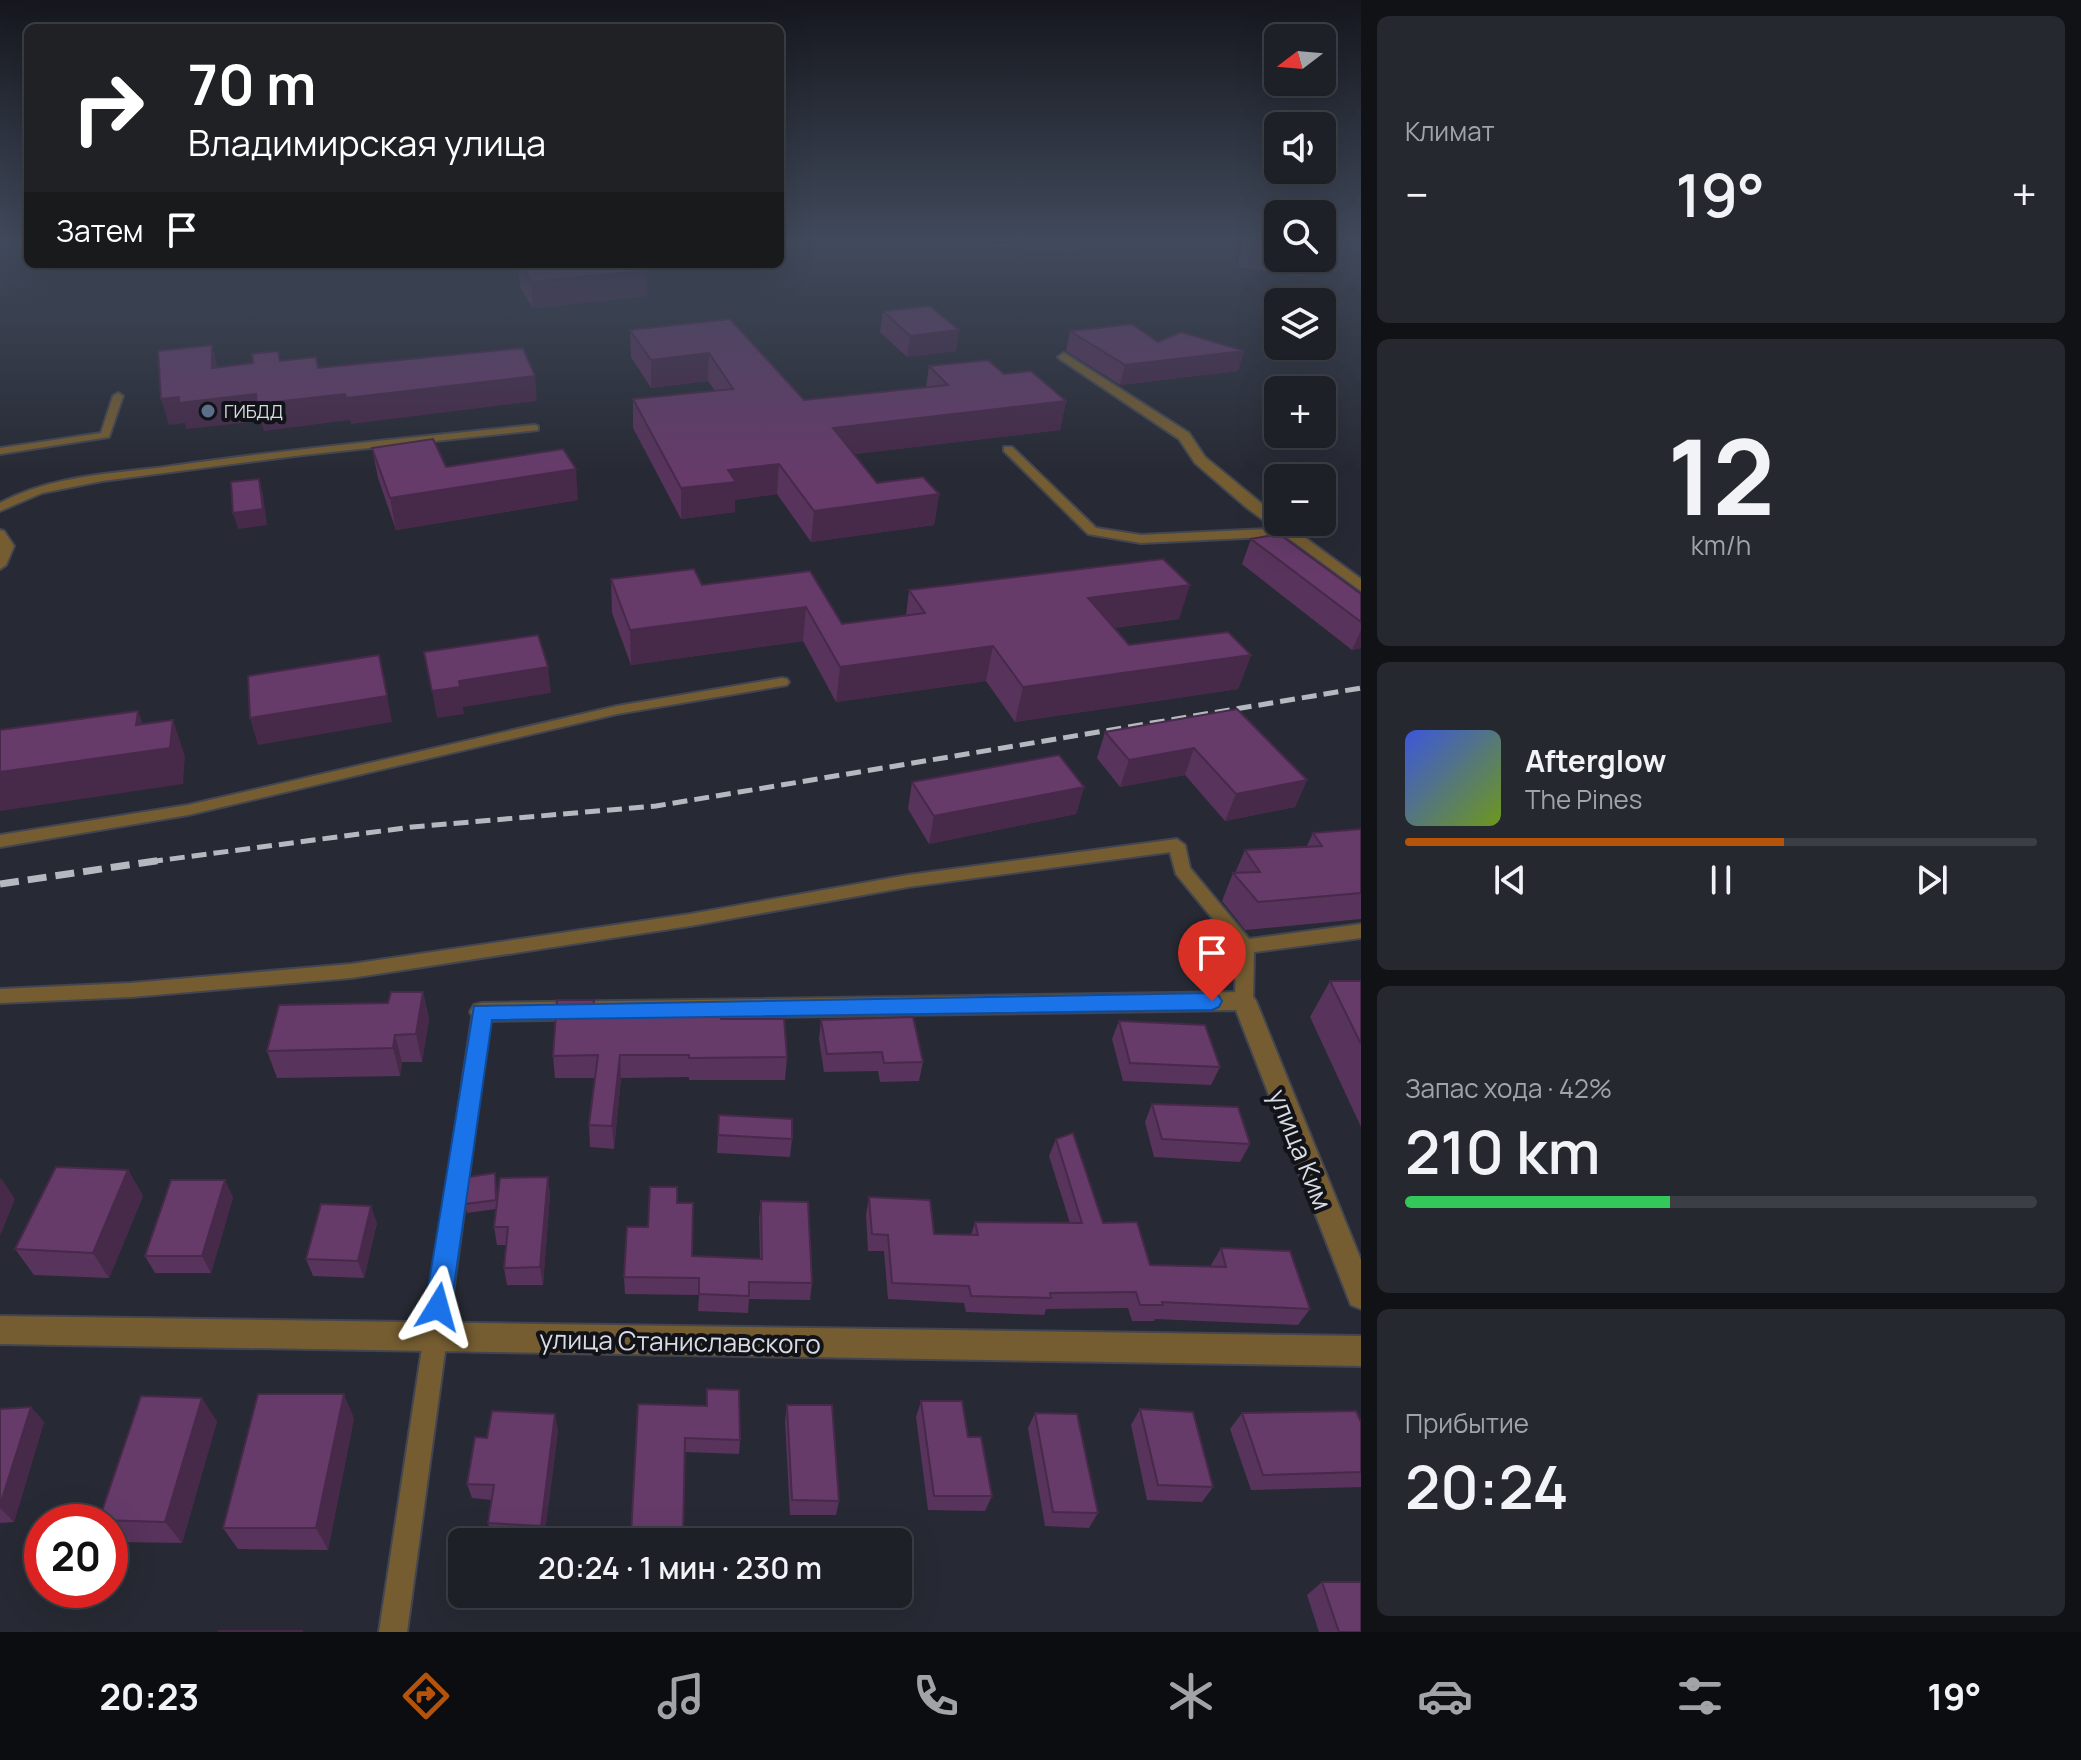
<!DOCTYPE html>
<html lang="ru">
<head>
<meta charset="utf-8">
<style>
  :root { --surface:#1d2027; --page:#25282f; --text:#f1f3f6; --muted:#a0a3a7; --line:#3b3e44; --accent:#b45309 }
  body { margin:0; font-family:Manrope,sans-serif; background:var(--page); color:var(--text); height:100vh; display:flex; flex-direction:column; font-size:30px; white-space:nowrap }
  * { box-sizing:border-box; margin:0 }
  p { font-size:26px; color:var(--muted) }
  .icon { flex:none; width:44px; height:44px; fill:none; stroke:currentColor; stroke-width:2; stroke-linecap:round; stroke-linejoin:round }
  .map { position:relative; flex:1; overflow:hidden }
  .side { display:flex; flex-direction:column; gap:16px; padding:16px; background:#101215; width:720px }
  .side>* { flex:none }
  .hud { position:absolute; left:24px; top:24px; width:760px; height:244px; border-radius:12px; box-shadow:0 8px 32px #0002,0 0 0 2px var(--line); background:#202124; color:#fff; overflow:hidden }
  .needle { width:52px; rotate:254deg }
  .tools { position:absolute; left:1264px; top:24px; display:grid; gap:16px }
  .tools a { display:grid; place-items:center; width:72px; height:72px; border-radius:12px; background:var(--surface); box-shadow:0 8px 32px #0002,0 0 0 2px var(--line); font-size:40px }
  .speed { position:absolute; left:24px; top:1504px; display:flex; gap:16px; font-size:40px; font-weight:700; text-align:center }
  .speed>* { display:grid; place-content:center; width:104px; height:104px; border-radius:50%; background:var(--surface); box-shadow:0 8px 32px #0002,0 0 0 2px var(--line); line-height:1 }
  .speed .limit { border:12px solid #d22; background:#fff; color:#111 }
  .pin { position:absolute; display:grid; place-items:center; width:68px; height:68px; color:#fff; margin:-82px -34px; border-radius:50% 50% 50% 0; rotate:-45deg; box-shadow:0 0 8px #0007 }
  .pin .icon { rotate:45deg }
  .me { position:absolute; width:88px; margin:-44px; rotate:8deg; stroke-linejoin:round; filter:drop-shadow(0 0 6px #0008) }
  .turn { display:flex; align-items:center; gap:28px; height:168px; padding:0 32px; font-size:36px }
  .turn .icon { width:104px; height:104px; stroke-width:2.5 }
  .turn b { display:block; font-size:56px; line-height:68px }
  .then { display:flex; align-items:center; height:76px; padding:0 32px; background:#0003; gap:16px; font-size:30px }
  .big { font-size:60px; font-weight:600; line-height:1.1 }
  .side .widget { flex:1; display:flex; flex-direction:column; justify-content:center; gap:12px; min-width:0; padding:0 28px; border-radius:12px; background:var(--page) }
  .side .dial { align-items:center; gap:0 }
  .dial b { font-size:104px; line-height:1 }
  .song { display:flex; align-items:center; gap:24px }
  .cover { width:96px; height:96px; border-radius:12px; background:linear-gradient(135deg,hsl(230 70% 55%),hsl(80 70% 35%)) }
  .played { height:8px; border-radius:4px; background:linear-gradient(90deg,var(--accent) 60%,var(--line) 60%) }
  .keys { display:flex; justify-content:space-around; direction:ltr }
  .heat { display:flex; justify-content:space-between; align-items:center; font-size:44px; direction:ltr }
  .charge { height:12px; border-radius:6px; background:linear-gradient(90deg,#34c759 42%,var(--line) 0) }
  .trip { position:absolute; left:448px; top:1528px; width:464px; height:80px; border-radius:12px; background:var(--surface); box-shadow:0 8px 32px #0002,0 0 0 2px var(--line); font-weight:600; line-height:80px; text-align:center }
  .tab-bar { display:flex; height:128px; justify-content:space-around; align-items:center; background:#0c0d10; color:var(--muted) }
  .tab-bar .icon { width:56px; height:56px }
  .tab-bar .active { color:var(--accent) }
  .tab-bar b { font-size:36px; color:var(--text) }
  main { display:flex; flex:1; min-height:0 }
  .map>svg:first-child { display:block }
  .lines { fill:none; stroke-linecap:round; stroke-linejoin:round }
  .lane-casing { stroke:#434650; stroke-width:4 }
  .street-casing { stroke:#434650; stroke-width:4 }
  .lane { fill:#755d31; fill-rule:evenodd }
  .street { fill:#755d31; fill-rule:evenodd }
  .rail-far1 { stroke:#b6b8c0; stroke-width:5; stroke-dasharray:15 7; stroke-linecap:butt }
  .rail { stroke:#b6b8c0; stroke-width:7; stroke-dasharray:19 9; stroke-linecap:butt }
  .wall { fill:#58335b }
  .shaded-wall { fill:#47294a }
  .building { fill:#663b6a; stroke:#47294a; stroke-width:2 }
  .route { fill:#1a73e8; stroke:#114b97; stroke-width:2 }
  .service-dot { fill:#5c6f8a; stroke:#121318; stroke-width:3 }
  .labels { text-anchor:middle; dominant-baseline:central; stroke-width:8; stroke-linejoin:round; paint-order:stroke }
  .far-poi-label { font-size:18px; fill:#d9dbe2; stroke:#121318; text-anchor:start }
  .near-street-label { font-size:26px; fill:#d9dbe2; stroke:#121318 }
</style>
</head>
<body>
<main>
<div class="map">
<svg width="1361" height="1632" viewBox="0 0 1361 1632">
  <rect width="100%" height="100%" fill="#272a34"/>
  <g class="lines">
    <!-- lane casing -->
    <g class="lane-casing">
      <path id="lane" d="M118 393 123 396 109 437 0 454V448L101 433 113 396Z
        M534 425 538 426V430L303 455 102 481 42 493 0 511V503C53 475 113 474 171 466 292 449 413 437 534 425Z
        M1004 447H1012L1096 528 1141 535 1289 528 1295 532 1289 536 1141 543 1088 534 1004 451Z
        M0 530 4 531 14 546 6 565 0 569Z
        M782 678 787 679 789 682 787 685 617 714 188 815 0 847V835L188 805 617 706Z
        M1177 839 1185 845 1190 868 1249 939 1361 924V938L1254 952 1253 1001 1251 1006 1244 1008 1237 1006 1235 1001 1236 947 1176 874 1170 852 908 887 690 926 351 978 131 997 0 1003V989L131 983 351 964 690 914 908 875Z
        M482 1005 489 1007 491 1012 407 1632H379L473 1012 475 1007Z"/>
    </g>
    <!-- street casing -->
    <g class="street-casing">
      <path id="street" d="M1064 353 1189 433 1205 457 1278 517V522H1284L1361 579V591L1247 508 1195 463 1179 439 1060 359 1058 357Z
        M1244 992 1252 995 1256 1001 1361 1260V1309L1351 1305 1347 1295 1236 1010 482 1021 474 1019 470 1012 474 1005 482 1003Z
        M0 1316 1361 1336V1366L0 1344Z"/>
    </g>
    <!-- lane -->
    <use href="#lane" class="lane"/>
    <!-- street -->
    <use href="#street" class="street"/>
    <!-- rail-far1 -->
    <path class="rail-far1" d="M148 862 412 827 656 806 1361 688"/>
    <!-- rail -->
    <path class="rail" d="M0 884 162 860"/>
  </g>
  <!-- wall -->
  <path class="wall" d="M947 243H1078L1076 252Z
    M1278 243V258H1309L1303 276 1237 267 1243 247Z
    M518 264H642L647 296 533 308 520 287Z
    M883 311 956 351 907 357 880 332Z
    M730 319 804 400 926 387 929 366 1004 374 1066 401 1060 430 854 454 877 483 939 494 934 525 811 542 777 494 735 500V512L681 519 633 428V399L715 391 708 381 651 388 631 357 630 330Z
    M1070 331 1158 342 1244 351 1238 371 1120 385 1066 351Z
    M372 448 446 467 578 500 396 530 378 478Z
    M1251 539 1361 594V648L1352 650 1242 564Z
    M810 571 842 624 906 616 909 590 1179 619 1113 628 1129 645 1251 655 1238 689 1015 722 986 681 836 702 803 641 631 665 612 613 611 579 702 585Z
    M1237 709 1307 780 1295 807 1225 821 1185 775 1120 787 1097 758 1105 732Z
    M912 782 1084 787 1076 814 929 844 908 809Z
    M1361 829V919L1245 930 1222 901 1233 873H1235L1245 850 1307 846 1313 833Z
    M1330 981H1361V1127L1310 1017Z
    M423 992 429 1019 422 1062H402L400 1076 277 1078 267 1051 388 1003Z
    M594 1000 595 1011 721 1019 787 1057 785 1080H689V1077L621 1078 614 1149 590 1147 589 1125 595 1078H555L553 1056Z
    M821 1020 923 1062 919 1081 880 1082 878 1071 824 1072 819 1039Z
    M1119 1021 1220 1067 1211 1085 1123 1081 1112 1039Z
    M1152 1104 1250 1144 1240 1162 1154 1157 1145 1122Z
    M719 1115 792 1139 790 1157 717 1153Z
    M1056 1139 1103 1223 1150 1265 1211 1267V1265L1221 1248 1310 1309 1298 1325 1155 1319 1154 1321H1132L1128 1308 1046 1309 1044 1315 966 1312 964 1303 888 1299 884 1251H868L866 1215 869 1197 934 1234 971 1235 975 1222 1070 1223 1049 1156Z
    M128 1170 143 1196 109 1278 34 1275 15 1249Z
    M548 1177 550 1195 543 1285H507L504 1268 506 1245H497L494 1227 496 1209 467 1213 465 1204 496 1182 497 1200Z
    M233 1197 211 1273H155L145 1256Z
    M761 1201 812 1283 810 1300 749 1299 748 1313 698 1311 699 1295 625 1294 624 1277 648 1227 677 1203 692 1256 760 1259 759 1219Z
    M377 1223 364 1278 313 1276 306 1259Z
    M921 1401 968 1437 992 1496 985 1511 928 1510 916 1417Z
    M638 1404 740 1440 739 1454 685 1452 683 1542H632Z
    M787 1405 839 1501 836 1515H790L785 1421Z
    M31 1407 44 1422 14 1522 0 1523V1409Z
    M1140 1409 1213 1487 1202 1502 1147 1500 1131 1425Z
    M1035 1413 1098 1513 1089 1528 1045 1526 1028 1428Z
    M1242 1413 1361 1422V1487L1251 1490 1230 1429Z
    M354 1418 328 1550 238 1549 223 1528Z
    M217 1421 182 1543 118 1542 110 1533V1522H101L99 1520Z
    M558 1430 544 1540 493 1537 488 1523 492 1500 472 1498 467 1484 487 1438Z
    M1322 1582 1361 1632H1319L1307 1595Z"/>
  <!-- shaded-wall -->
  <path class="shaded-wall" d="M647 270V296L533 308 531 282Z
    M959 330 956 351 907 357 910 336Z
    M212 345 218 369 212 368Z
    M1244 351 1238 371 1120 385 1125 365Z
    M709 353 708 381 651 388V360Z
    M535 376 537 401 351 424 350 420 264 431 261 421 186 429 185 423 169 425 161 399 179 397 256 394H345Z
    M1066 401 1060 430 830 457 833 428Z
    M779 464 777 494 735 500V512L681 519V488L728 470Z
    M576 469 578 500 396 530 390 498Z
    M259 479 263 495 267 525 238 529 233 513Z
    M939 494 934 525 811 542 814 511Z
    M1190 585 1179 619 1079 632 1088 598Z
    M806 607 803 641 631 665 630 630Z
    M1361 630V648L1352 650Z
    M993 646 986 681 836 702 840 667Z
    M379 655 392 722 258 745 250 718Z
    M1251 655 1238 689 1015 722 1023 687Z
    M548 667 551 693 463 707 464 714 437 718 432 691 459 681Z
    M138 711 151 746 173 720 185 756 183 784 0 811V772L136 725Z
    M1194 748 1185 775 1120 787 1129 760Z
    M1307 780 1295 807 1225 821 1236 794Z
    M1084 787 1076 814 929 844 934 816Z
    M423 992 429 1019 422 1062 416 1034Z
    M395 1035 402 1062 400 1076 393 1048Z
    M620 1055 621 1078 614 1149 612 1126Z
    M128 1170 143 1196 109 1278 93 1253Z
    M548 1177 550 1195 543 1285 540 1267Z
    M1 1178 15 1199 0 1236V1180Z
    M225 1180 233 1197 211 1273 202 1256Z
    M371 1206 377 1223 364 1278 358 1261Z
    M344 1394 354 1418 328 1550 316 1528Z
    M202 1398 217 1421 182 1543 165 1522Z
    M31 1407 44 1422 14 1522 0 1508V1505Z
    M555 1414 558 1430 544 1540 541 1526Z"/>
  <!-- building -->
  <path class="building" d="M1245 243H1278V251L1243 247Z
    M520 264H642L647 270 531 282Z
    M930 306 959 330 910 336 883 311Z
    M730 319 804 400 948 385 929 366 988 360 1004 374 1031 371 1066 401 833 428 877 483 923 477 939 494 814 511 779 464 728 470 736 482 681 488 633 399 733 389 709 353 651 360 630 330Z
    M1132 324 1158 342 1181 332 1244 351 1125 365 1070 331Z
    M212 345V368L253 363 252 354 278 351 280 361 316 357 318 368 523 348 535 376 346 398 345 394 257 404 256 394 179 403V397L161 399 158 351Z
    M433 439 446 467 563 449 576 469 390 498 372 448Z
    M259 479 263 509 233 513 231 482Z
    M1279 534 1361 594V622L1251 539Z
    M1163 559 1190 585 1088 598 1129 645 1228 632 1251 655 1023 687 993 646 840 667 806 607 630 630 611 579 694 569 702 585 810 571 842 624 925 613 909 590Z
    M538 635 548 667 459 681 460 687 432 691 424 652Z
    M379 655 387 696 250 718 248 676Z
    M1237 709 1307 780 1236 794 1194 748 1129 760 1105 732Z
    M138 711 136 725 173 720 170 748 0 772V730Z
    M1059 755 1084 787 934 816 912 782Z
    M1361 829V893L1258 902 1233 873 1260 872 1245 850 1322 846 1313 833Z
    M1330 981H1361V1044Z
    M391 992H423L416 1034 395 1035 393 1048 267 1051 279 1005 388 1003Z
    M557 1000H594L593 1011 688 1010V1005H720L721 1019H784L787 1057 689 1058V1055H620L612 1126 589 1125 598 1055 553 1056Z
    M913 1017 923 1062 884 1063 882 1052 827 1054 821 1020Z
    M1119 1021 1205 1025 1220 1067 1130 1063Z
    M1152 1104 1238 1107 1250 1144 1162 1139Z
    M719 1115 792 1119V1139L718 1135Z
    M1073 1133 1103 1223 1137 1222 1150 1265 1226 1267 1221 1248 1290 1251 1310 1309 1162 1302 1163 1305H1140L1136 1292 1050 1293 1051 1298 971 1296 969 1286 892 1283 888 1235 872 1234 869 1197 930 1200 934 1234 978 1235 975 1222 1082 1223 1056 1139Z
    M56 1167 128 1170 93 1253 15 1249Z
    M495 1173 496 1200 465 1204 469 1177Z
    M548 1177 540 1267 504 1268 508 1227H494L500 1178Z
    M171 1180H225L202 1256H145Z
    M650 1187H677V1203H693L692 1256 762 1259 761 1201 808 1202 812 1283 749 1282V1296L699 1294V1278L624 1277 627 1227H648Z
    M321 1204 371 1206 358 1261 306 1259Z
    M707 1389 739 1390 740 1440 685 1438 683 1536 631 1535 638 1404 707 1406Z
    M258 1394H344L316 1528H223Z
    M141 1396 202 1398 165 1522 99 1520Z
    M921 1401H962L968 1437H981L992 1496H934Z
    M787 1405H832L839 1501 792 1500Z
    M31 1407 0 1505V1409Z
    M1140 1409 1193 1412 1213 1487 1158 1485Z
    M492 1411 555 1414 541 1526 488 1523 494 1485 467 1484 475 1437 487 1438Z
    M1356 1411 1361 1422V1472L1263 1475 1242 1413Z
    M1035 1413 1077 1414 1098 1513 1053 1512Z
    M1322 1582H1361V1632H1339Z
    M218 1631H302V1632Z"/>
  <!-- sky -->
  <linearGradient id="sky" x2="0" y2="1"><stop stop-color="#15171d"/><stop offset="0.51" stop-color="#414a5c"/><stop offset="1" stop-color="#414a5c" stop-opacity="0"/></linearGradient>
  <rect width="1361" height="472" fill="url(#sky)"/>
  <!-- route -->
  <path class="route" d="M1212 993 1219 996 1222 1001 1219 1007 1212 1010 492 1020 451 1307 447 1316 438 1320 429 1316 425 1307 474 1006Z"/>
  <!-- markers -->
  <circle class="service-dot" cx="208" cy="411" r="8"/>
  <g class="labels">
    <!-- far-poi labels -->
    <g class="far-poi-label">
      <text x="224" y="411">ГИБДД</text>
    </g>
    <!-- near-street labels -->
    <g class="near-street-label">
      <text transform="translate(1301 1149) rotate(68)">улица Ким</text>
      <text transform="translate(680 1341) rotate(1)">улица Станиславского</text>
    </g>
  </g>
</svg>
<div class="tools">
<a><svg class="needle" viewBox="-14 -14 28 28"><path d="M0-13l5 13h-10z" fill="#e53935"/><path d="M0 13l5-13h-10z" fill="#a0a3a7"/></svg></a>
<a><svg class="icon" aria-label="sound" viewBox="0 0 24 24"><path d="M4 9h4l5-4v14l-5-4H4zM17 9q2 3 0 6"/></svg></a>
<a><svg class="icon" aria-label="search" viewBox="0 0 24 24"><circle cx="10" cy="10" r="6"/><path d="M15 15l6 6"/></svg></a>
<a><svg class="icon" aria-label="layers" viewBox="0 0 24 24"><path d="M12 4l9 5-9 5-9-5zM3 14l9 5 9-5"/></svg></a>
<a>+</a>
<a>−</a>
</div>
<div class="speed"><div class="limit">20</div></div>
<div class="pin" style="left:1212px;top:1001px;background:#d93025"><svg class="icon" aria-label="arrive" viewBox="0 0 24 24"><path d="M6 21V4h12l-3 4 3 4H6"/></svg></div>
<svg class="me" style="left:438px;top:1307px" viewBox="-20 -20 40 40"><path d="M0-17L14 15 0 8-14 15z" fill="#1a73e8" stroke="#fff" stroke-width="4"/></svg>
<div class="trip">20:24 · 1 мин · 230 m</div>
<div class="hud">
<div class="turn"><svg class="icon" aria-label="right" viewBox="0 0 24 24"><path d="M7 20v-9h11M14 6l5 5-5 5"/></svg><div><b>70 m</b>Владимирская улица</div></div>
<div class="then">Затем<svg class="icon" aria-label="arrive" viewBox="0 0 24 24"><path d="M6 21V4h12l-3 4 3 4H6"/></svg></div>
</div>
</div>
<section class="side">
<div class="widget"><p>Климат</p>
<div class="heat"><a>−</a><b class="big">19°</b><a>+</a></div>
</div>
<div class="widget dial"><b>12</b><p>km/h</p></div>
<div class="widget">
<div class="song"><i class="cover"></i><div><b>Afterglow</b><p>The Pines</p></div></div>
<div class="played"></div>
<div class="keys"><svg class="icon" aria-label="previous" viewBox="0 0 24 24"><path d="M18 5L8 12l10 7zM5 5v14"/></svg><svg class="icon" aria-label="pause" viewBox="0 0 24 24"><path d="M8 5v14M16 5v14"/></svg><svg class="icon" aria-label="next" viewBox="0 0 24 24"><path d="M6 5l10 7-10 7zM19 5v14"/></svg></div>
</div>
<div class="widget"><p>Запас хода · 42%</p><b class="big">210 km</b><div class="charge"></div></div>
<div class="widget"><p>Прибытие</p><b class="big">20:24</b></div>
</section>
</main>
<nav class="tab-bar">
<b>20:23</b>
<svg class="icon active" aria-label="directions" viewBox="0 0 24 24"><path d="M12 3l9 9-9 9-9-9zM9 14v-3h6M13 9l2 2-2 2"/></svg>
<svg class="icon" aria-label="music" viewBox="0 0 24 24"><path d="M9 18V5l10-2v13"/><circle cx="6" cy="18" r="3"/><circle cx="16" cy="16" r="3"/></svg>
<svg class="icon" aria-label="phone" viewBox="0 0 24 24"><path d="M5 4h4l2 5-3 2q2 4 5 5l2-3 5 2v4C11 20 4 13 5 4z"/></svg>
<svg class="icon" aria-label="climate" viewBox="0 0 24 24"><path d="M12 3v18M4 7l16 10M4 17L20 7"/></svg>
<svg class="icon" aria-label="car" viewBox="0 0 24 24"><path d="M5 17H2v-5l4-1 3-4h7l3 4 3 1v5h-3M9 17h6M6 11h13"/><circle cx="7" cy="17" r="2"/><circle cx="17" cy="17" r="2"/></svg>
<svg class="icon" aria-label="filters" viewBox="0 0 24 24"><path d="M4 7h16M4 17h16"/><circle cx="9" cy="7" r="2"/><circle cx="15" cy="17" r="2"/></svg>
<b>19°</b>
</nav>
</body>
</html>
